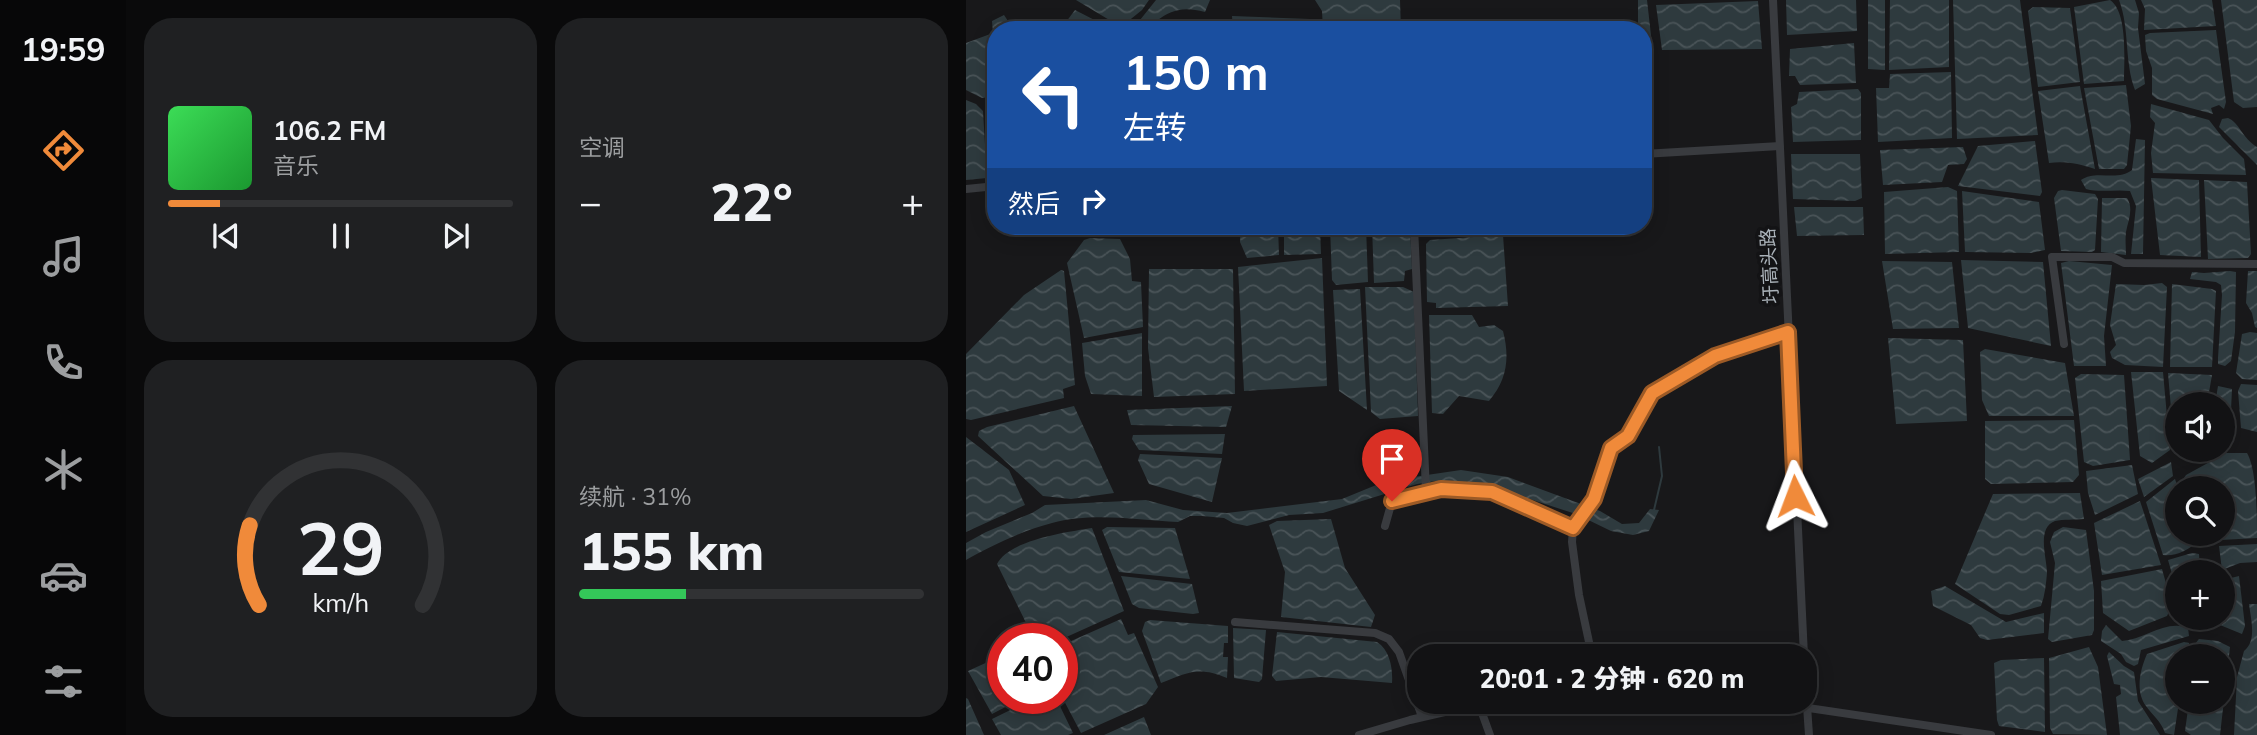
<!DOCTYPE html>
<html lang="zh">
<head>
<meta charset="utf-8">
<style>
  :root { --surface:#121214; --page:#1f2022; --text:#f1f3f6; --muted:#9c9ea0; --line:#313234; --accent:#f08a3a }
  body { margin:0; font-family:Mulish,"Noto Sans SC",sans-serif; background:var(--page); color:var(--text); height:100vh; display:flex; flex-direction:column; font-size:26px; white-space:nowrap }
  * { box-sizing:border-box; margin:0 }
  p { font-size:23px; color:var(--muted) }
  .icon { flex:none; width:38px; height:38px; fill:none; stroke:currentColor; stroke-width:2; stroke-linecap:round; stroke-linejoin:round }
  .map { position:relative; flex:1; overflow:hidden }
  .panel { display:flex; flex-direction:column; gap:18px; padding:18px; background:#0a0a0b; width:840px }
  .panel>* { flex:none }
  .top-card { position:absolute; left:21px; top:21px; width:665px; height:214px; border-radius:28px; box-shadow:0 4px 18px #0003,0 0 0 2px var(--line); background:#1a4fa0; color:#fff; overflow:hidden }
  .buttons { position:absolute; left:1199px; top:392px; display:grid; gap:14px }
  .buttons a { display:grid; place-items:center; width:70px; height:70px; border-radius:50%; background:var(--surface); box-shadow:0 4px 18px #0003,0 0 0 2px var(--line); font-size:35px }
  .speed { position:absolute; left:21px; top:623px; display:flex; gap:14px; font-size:35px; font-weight:700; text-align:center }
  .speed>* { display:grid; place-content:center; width:91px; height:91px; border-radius:50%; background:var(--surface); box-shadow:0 4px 18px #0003,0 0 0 2px var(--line); line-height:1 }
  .speed .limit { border:10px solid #d22; background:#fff; color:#111 }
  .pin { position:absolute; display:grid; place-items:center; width:60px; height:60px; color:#fff; margin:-72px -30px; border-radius:50% 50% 50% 0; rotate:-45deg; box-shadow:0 0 7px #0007 }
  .pin .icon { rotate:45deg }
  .me { position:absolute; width:77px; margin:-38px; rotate:357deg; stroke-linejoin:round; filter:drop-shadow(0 0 5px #0008) }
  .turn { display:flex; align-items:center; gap:24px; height:147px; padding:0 21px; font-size:32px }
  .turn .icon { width:91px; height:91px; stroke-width:2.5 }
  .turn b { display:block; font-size:49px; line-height:60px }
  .then { display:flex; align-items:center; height:66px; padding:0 21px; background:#0003; gap:14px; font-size:26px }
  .big { font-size:52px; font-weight:800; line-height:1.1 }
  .panel .widget { flex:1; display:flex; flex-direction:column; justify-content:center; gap:10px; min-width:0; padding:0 24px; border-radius:28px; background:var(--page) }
  .panel .dial { align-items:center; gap:0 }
  .dial svg { height:182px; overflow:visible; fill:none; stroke:var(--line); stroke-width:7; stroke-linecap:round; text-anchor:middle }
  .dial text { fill:var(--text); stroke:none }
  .song { display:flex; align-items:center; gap:21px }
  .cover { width:84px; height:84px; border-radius:10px; background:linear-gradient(135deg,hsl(130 70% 55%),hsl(130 70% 35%)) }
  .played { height:7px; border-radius:4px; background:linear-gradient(90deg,var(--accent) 15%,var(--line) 15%) }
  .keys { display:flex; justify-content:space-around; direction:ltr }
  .heat { display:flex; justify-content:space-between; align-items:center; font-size:38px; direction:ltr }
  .charge { height:10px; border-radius:5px; background:linear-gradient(90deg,#34c759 31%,var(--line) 0) }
  .panel .tiles { flex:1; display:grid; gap:18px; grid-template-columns:repeat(2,1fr) }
  .trip { position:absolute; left:441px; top:644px; width:410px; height:70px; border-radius:28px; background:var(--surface); box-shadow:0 4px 18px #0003,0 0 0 2px var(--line); font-weight:800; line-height:70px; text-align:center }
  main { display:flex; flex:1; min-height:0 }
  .tab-bar { display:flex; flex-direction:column; width:126px; justify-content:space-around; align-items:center; background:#070708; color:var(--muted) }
  .tab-bar .icon { width:49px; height:49px }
  .tab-bar .on { color:var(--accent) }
  .tab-bar b { font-size:32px; color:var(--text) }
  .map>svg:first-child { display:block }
  .water { fill:url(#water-waves) }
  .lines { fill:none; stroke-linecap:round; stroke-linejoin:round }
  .stream { stroke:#2e3a3e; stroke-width:2 }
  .minor { stroke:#393b3f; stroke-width:8 }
  .route-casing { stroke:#9c5a26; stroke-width:18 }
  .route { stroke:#f08a3a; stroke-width:12 }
  .labels { text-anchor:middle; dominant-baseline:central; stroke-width:7; stroke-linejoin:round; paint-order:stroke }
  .street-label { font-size:19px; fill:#aab2b9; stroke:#131315 }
</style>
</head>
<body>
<main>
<nav class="tab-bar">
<b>19:59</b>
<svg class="icon on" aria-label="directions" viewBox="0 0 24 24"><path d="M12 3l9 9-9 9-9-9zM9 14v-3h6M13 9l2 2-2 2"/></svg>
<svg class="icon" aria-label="music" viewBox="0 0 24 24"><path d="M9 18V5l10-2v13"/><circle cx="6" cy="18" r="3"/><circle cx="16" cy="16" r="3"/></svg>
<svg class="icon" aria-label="phone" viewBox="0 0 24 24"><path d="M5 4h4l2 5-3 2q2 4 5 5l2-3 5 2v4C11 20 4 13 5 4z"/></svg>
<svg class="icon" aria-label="climate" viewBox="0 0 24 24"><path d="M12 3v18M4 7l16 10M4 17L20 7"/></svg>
<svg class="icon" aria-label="car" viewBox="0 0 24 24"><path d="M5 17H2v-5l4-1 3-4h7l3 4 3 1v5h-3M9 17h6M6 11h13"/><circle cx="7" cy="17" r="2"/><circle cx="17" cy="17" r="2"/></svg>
<svg class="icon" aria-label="filters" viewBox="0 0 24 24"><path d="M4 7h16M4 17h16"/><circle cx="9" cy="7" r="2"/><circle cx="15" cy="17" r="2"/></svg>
</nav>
<section class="panel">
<div class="tiles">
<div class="widget">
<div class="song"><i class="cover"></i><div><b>106.2 FM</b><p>音乐</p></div></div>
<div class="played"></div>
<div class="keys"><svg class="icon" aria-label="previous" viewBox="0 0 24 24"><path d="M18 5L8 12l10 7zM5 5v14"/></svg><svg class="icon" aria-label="pause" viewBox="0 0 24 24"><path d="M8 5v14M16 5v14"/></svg><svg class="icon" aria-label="next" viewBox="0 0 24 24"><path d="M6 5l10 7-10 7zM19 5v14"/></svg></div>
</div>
<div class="widget"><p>空调</p>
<div class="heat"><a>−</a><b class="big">22°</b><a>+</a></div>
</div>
<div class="widget dial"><svg viewBox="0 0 100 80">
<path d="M14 69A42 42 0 1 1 86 69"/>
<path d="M14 69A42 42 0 0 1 10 34" stroke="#f08a3a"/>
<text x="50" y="56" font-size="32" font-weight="700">29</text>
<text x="50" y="72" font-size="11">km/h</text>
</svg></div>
<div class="widget"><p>续航 · 31%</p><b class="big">155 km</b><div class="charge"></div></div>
</div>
</section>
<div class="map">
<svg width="1291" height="735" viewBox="0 0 1291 735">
  <defs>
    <pattern id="water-waves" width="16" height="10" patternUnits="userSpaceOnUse" patternTransform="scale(1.75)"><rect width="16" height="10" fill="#2e3a3e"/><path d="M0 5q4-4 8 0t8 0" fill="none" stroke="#4a5458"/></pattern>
  </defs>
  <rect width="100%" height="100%" fill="#18181a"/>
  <!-- water -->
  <path class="water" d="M110 0H183L176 10 155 27Z
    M190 0H244L239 12C197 0 193 30 166 30Z
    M349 0H434L435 30H357L356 11Z
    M672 0H681L687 53H677V30H672Z
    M820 0H890L891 31 821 35Z
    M902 0H919V70L902 69Z
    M924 0H983V67L923 70Z
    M987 0H1054L1072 135 991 139Z
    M1144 0C1162 12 1158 60 1158 81L1118 84 1108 7Z
    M1153 0H1169L1173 13 1172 28 1179 84 1169 90C1158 61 1164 29 1153 0Z
    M1175 0H1246L1250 26 1178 30 1179 9Z
    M1255 0H1291V107L1277 108 1268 102Z
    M792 1 796 49 696 50 690 5Z
    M1067 7 1104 8 1114 82 1072 87 1062 11Z
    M109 10 148 30H94Z
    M38 15 48 30H30L29 91 24 97 16 98 0 90V43L27 33 26 21Z
    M266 16 344 19 345 30H267Z
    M1250 30 1260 102 1258 109 1253 105 1245 108 1247 114 1191 99 1186 95V68L1180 51 1179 35 1184 33Z
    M888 43 890 83 834 85 829 76H823L824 49Z
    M985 72 986 138 912 142 910 88H923L924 74Z
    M1160 85 1165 126 1161 165 1158 169H1133L1118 88Z
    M1114 86 1129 169C1113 164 1100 161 1083 163L1072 91Z
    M892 89 895 93V140L827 142 825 107 831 104 833 92Z
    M0 100 10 104 17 111 21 178 0 180Z
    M1185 104 1243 120 1257 138 1278 159 1280 175 1187 173 1185 153 1189 123 1184 117Z
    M1262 118C1273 122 1276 138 1291 147V165L1253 127 1256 119Z
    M1170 139 1179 140 1177 254H1165L1170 206 1164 191C1149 189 1135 193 1120 189L1115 180C1130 169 1151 182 1166 170Z
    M1069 141 1076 192 1074 196 992 186 1012 146Z
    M997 147 1001 159 998 164 982 165 976 182 917 185 914 150Z
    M825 154H894L896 198 889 201 827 199Z
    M1185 178 1233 180 1235 257 1194 255Z
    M1238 180 1281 182 1285 254 1282 258 1242 259Z
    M982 187 991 191 993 252 919 254 918 192Z
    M1096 190 1129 194 1132 199 1129 250 1126 252 1095 251 1088 198 1092 191Z
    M996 191 1073 202 1079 250 1065 253 999 252Z
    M1136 198H1161C1168 209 1162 221 1160 232 1159 240 1160 248 1160 255L1135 252Z
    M828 207H897L898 235 831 236Z
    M275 226H312L313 255 281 258 274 242Z
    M318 226H354L355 254 318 255Z
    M364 226H400L402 282 370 285 366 280Z
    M406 226H444L446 269 439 271 438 281 408 283Z
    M537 235 542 306 470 308V303L461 302 460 244 464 240Z
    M124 238 154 239 164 259 166 281 175 282 177 327 118 338 101 263 118 240Z
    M356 258 361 386 278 391 272 267Z
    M995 260 1077 262 1085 346 1002 328Z
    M916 261 986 262 993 328 927 329Z
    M1103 261 1146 265 1138 336 1140 366H1108L1095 263Z
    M183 269H267L269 394 188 397 182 348Z
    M95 270 98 271 109 385 97 389 98 398 5 420 0 419V354L58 295Z
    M1264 271 1270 272 1269 332 1265 361 1259 366 1252 364V358L1256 295 1255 285 1250 282 1224 279 1226 272 1238 273Z
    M1282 271H1291V328L1289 327 1286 313 1280 303Z
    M1196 283 1201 287 1197 367 1159 365 1146 358 1144 352 1150 345 1144 325 1150 284 1178 285Z
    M1206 284 1246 289 1250 291 1246 367H1204Z
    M399 287H437L448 292 452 416 414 419 405 412Z
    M394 289 401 410 373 391 367 290Z
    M463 315H506L513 327 528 325 537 331C544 358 541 380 523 401L493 396 477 414 466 413Z
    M1284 332 1291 333V380L1276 379 1270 373 1276 334Z
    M176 333V396L125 394 119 376 116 343Z
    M922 338 997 340 1001 421 930 424Z
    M1019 349 1099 363 1108 416H1023L1016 400 1014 352Z
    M1165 372H1197L1204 450 1186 463 1174 456Z
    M1202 373 1246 375 1241 404H1211V444H1208Z
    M1115 374 1158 375 1164 460 1127 466 1118 462 1109 378Z
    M1275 384 1291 385V432L1275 428 1272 391Z
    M1252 386 1266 389 1264 432 1257 444 1256 404H1249Z
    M108 406 148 493 105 499 77 496 12 436 13 431 21 427Z
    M266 406 260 427 165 425 161 410Z
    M1108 420 1113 475 1107 482 1025 484 1019 479V421Z
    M259 434 256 454 173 450 166 439 167 435Z
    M0 437 43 470 59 505 0 532Z
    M1260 453H1281C1291 470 1291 516 1291 538L1236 541 1233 534H1256V488H1218L1216 481 1220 475Z
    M174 454 256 458 246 502 183 484 172 460Z
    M1205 462 1207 476 1178 497 1172 479Z
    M1166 465 1172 494 1129 515 1122 493 1120 471Z
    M495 470 542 477 634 511 656 524 673 523 684 509 693 510 683 531 667 535 645 531 610 514 529 488 469 481 451 484 357 513 323 515 281 526 267 523 258 518 236 516H224L212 522C172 520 126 512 86 523 58 530 24 546 0 560V543L20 532 66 513 79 505 180 500 217 510 261 513 376 499 420 481Z
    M1209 479 1212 488 1211 534H1227L1230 542C1224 550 1208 557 1197 555L1180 502Z
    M1114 493 1118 519C1109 520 1097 519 1089 521 1070 528 1081 558 1081 573 1080 584 1079 595 1075 606L1043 615 1034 614 989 584 1027 494Z
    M1174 501 1195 565 1136 575 1128 523Z
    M365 519 379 568 409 615 405 627 315 617 319 572 303 525 311 521Z
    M141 527 209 528 224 579 153 572 136 530Z
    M1097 527 1120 530 1128 591V630L1126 635 1086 642 1082 639 1089 563 1084 542 1088 532Z
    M126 528 158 611 96 639H68L31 564C43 540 101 532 126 528Z
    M1291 544V562L1274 563 1256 570 1253 546Z
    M1226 553 1233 554 1234 572H1211V591L1202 560Z
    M1196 569 1206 605 1201 616 1163 631 1137 613 1135 581Z
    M155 576 226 584 233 613 227 614 173 608 166 604Z
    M1273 576 1279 626 1276 634 1254 625 1249 618H1256L1257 580Z
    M979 586 1040 622 1078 613V633L1021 640 1014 638 1005 625 967 606 965 591Z
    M1283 604H1291V735H1268L1271 677 1278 651C1291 641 1285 620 1283 604Z
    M155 619 162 635 168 633 192 687 180 704 115 733 96 697V645Z
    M184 620 262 626V643H258L257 657H262L261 678C233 666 222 672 195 683L176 631 179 622Z
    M1140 625 1156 641C1178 640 1200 619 1222 628L1223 636 1175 650 1172 664 1168 666 1160 662 1155 654 1135 641 1136 631Z
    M267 628 300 630 296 679 293 682 268 678Z
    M311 632 411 642C424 650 427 669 426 683L355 677 310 681 306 676Z
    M1233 639 1252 641 1264 647 1254 735H1225L1219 731 1223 702H1256V656H1228L1229 644Z
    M1218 642 1223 643 1221 656H1211V702H1213L1208 735 1199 733C1195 721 1187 716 1180 706 1169 691 1174 670 1181 654Z
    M1123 647 1132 667 1141 735 1087 734 1084 728 1083 658Z
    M1143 652 1158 666 1168 672 1172 701 1194 735H1154L1150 697 1155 694 1154 685 1148 684 1141 656Z
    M37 655V698H57L26 714 2 671Z
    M1078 658 1079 732 1033 726 1031 720 1028 663 1035 660Z
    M0 698 2 699 18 735H0Z
    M69 698H90L107 733 102 735H35L26 719Z
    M178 717 185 735H138Z"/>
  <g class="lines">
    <!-- stream -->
    <path class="stream" d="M688 510 696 476 693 447"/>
    <!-- minor -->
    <path class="minor" d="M807 0 838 656
      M677 154 814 146
      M0 189 30 186
      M448 226 460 491
      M1098 344 1086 257H1146L1158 263 1291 264
      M419 526 426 501 475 489 526 492 607 528
      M269 622 409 633 423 639 433 652 456 717
      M505 656V653L581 646 624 647
      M626 656 613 595 606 542 607 528 628 499 645 448 662 436 686 393 749 356 822 332
      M838 662 843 735
      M512 702 524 735
      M802 702 1025 735
      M393 735 444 720 522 702"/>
  </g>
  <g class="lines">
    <!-- route casing -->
    <g class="route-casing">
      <path id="route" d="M426 501 475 489 526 492 607 528 628 499 645 448 662 436 686 393 749 356 822 332 829 496"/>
    </g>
    <!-- route -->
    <use href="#route" class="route"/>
  </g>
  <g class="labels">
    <!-- street labels -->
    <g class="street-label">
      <text transform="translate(803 266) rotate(-93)">圩高头路</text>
    </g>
  </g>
</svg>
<div class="buttons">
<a><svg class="icon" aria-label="sound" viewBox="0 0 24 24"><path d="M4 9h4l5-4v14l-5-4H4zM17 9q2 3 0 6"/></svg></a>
<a><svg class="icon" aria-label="search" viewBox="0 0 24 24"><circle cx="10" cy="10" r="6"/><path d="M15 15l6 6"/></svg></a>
<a>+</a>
<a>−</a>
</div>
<div class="speed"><div class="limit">40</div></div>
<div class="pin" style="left:426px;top:501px;background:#d93025"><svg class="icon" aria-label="arrive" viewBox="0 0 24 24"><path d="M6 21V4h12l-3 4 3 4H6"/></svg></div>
<svg class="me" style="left:829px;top:496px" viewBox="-20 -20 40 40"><path d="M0-17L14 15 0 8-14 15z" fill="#f08a3a" stroke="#fff" stroke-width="4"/></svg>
<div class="trip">20:01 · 2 分钟 · 620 m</div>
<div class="top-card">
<div class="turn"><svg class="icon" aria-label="left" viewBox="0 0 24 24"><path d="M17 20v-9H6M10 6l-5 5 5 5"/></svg><div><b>150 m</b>左转</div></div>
<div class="then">然后<svg class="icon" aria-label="right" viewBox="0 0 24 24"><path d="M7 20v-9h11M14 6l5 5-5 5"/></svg></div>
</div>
</div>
</main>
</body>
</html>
